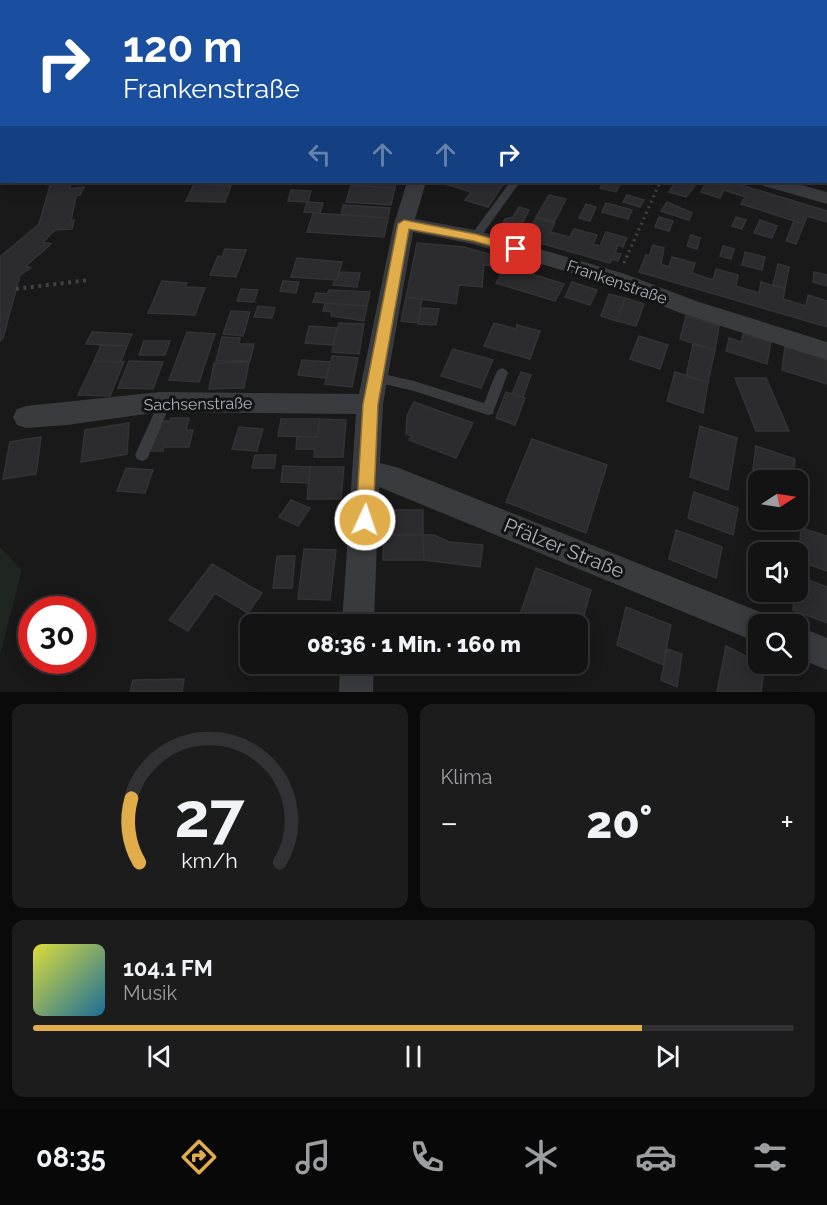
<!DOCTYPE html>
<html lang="de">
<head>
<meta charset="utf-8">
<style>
  :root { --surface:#131314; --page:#1c1c1d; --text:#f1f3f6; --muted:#9d9ea0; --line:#323234; --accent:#e1ad4a }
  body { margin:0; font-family:Raleway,sans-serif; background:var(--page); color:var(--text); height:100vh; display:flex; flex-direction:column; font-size:22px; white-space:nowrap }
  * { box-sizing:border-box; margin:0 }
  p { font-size:20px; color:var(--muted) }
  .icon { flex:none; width:33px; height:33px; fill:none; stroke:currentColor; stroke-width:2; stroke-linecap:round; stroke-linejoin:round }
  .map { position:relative; height:692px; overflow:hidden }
  .sheet { display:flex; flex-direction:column; gap:12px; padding:12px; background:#0a0a0b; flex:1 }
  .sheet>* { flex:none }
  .hud { position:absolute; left:0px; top:0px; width:828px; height:183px; box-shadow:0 3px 15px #0003,0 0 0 2px var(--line); background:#1a4fa0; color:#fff; overflow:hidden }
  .needle { width:39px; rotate:78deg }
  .buttons { position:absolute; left:748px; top:470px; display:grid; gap:12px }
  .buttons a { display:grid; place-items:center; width:60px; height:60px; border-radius:12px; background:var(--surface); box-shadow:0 3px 15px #0003,0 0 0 2px var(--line); font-size:30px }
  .speed { position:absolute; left:18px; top:596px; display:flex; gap:12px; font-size:30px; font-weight:700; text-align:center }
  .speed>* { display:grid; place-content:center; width:78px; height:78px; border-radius:50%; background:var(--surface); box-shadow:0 3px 15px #0003,0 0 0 2px var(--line); line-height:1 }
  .speed .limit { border:9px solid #d22; background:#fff; color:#111 }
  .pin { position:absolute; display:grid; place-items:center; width:51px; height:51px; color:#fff; margin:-26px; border-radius:12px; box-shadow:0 3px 9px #0006 }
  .me { position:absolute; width:66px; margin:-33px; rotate:3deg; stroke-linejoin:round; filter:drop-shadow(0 0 4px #0008) }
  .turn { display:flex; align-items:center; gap:21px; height:126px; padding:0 24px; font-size:27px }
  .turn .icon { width:78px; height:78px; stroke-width:2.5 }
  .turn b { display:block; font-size:42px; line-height:51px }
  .lanes { display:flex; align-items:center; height:57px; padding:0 24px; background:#0003; justify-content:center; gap:30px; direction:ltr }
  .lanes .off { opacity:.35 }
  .big { font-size:45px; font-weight:800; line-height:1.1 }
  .sheet .card { flex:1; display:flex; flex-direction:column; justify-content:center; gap:9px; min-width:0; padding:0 21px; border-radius:12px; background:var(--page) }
  .sheet .dial { align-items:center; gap:0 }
  .dial svg { height:156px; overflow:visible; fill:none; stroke:var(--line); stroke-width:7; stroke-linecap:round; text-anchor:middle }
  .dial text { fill:var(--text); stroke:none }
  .song { display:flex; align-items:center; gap:18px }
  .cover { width:72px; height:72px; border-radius:9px; background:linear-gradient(135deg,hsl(60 70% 55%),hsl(200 70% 35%)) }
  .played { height:6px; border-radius:3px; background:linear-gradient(90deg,var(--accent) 80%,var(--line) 80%) }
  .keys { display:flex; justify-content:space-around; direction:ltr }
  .heat { display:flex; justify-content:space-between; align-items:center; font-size:33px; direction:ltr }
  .sheet .tiles { flex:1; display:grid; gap:12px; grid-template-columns:1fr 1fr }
  .card:last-child { grid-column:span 2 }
  .trip { position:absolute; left:240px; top:614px; width:348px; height:60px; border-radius:12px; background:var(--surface); box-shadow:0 3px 15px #0003,0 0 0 2px var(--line); font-weight:800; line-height:60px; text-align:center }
  .menu { display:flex; height:96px; justify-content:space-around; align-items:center; background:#080808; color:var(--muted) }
  .menu .icon { width:42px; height:42px }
  .menu .on { color:var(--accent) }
  .menu b { font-size:27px; color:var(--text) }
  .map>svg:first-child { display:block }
  .green { fill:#1f2520 }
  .building { fill:#2c2c2e; stroke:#333336; stroke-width:1.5 }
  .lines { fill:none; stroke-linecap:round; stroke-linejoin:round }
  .path-far1 { stroke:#404246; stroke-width:3; stroke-dasharray:2 4; stroke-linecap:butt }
  .path { stroke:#404246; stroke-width:4; stroke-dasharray:3 4.5; stroke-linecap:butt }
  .service { fill:#3a3b3f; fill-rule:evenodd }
  .minor { fill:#3a3b3f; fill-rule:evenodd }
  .route { fill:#e1ad4a; stroke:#927030; stroke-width:1.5 }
  .labels { text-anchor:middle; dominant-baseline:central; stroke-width:6; stroke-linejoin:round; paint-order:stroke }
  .street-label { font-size:16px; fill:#acb0b9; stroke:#141416 }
  .near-street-label { font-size:20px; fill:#acb0b9; stroke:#141416 }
</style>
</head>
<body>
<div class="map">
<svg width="827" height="692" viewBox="0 0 827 692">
  <rect width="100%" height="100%" fill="#19191a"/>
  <!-- green -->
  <path class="green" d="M546 0H789L793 1 554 2Z
    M0 547 22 570 0 655Z"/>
  <!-- building -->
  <path class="building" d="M51 182H74H71L70 189 84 187 80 195 76 196 71 221 74 220 72 229 55 230 43 242 51 244 26 266 31 268 20 275 3 338 0 341V257L39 224Z
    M352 182H396L395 188 351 185Z
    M447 182H505L488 207 465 200 471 192 445 184Z
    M603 182H621L616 192 600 188Z
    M675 182H698L686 197 669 192Z
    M697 182H731L827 211V222L807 216 804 224 741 204 745 197 724 190 720 198 701 192 705 184Z
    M194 184 231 186 225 202 186 201Z
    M351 185 395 188 391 205 346 202Z
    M291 190 311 191 308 202 288 201Z
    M549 195 566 199 554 222 536 217Z
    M627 195 644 200 640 207 623 202Z
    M307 202 323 203 320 213 304 212Z
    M667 202 692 213 689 220 661 211Z
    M606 203 632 210 628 219 602 212Z
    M586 204 596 207 590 221 579 218Z
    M343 205 390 208 388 218 341 214Z
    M519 207 529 210 522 224 531 226 536 218 555 223 550 232 570 237 574 229 597 235 593 244 600 246 606 232 627 238 623 247 618 245 615 253 621 254 618 261 612 259 610 263 498 231 505 219 513 217Z
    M313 213 388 218 384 237 307 232Z
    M659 217 673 221 669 231 655 227Z
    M736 217 746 220 742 229 732 226Z
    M760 220 777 226 772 238 754 233Z
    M794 221 804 224 796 244 786 241Z
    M691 235 700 238 697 249 687 246Z
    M417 243 464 247 496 256 495 266 484 265 482 287 459 285 456 304 406 297Z
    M653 245 664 248 661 264 669 267 672 257 695 263 692 273 713 280 716 269 738 275 736 286 759 293 761 282 785 289 783 299 806 306 808 295 827 301V327L639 272 646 255 649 256Z
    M723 246 734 249 731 259 720 256Z
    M225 249 246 250 236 277 210 275 218 256 222 257Z
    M745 252 765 257 762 270 742 265Z
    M297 258 342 262 337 280 291 277Z
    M778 264 789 267 785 288 773 285Z
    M506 266 564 284 555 301 496 283Z
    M340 272 360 273 357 287 333 285 335 280H337Z
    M814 272 827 275V286L813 282Z
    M162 281 187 283 185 287 205 288 195 315 148 313Z
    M283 281 299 282 296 293 280 291Z
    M572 282 597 290 590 305 565 297Z
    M241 289 258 290 254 302 237 301Z
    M329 290 370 292 367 306 313 302 316 293 327 294Z
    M609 294 625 298 617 321 601 316Z
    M406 297 422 299 418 323 401 321Z
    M625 298 644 304 636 326 617 321Z
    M325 303 367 306 364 321 331 316 332 312 323 311Z
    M258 306 275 308 272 318 254 317Z
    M421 308 439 309 436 325 418 324Z
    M231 311 250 312 243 336 223 334Z
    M686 316 719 326 715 350 680 339Z
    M339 323 364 324 359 354 332 352Z
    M494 323 516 329 517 325 540 331 530 359 484 346Z
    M309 326 337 328 333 345 305 343Z
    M92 332 132 334 127 346 86 344Z
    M187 332 215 334 199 382 169 380Z
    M743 334 771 342 767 364 726 351 729 338 741 342Z
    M639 336 668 345 660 369 630 359Z
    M222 337 240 338 239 344H254L250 361H216Z
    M144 341H170L165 355H139Z
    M693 344 715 350 708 382 686 376Z
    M101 345 127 346 121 362 94 361Z
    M785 347 827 359V384L782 370Z
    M453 349 493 360 481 388 441 376Z
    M332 356 358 358 352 387 325 384Z
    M302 360 330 362 326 378 298 375Z
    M94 361 124 362 110 396 78 395Z
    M129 361 163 362 153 389 118 388Z
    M249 362 244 388 209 389 214 363Z
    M521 372 531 375 523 397 512 394Z
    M675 372 708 382 703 413 667 401Z
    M735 378H766L789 431H756Z
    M506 392 525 398 515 425 496 418Z
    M414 402 473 423 456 458 409 440 412 436 406 434 407 416Z
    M171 418H189L186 430H193L189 447H164L163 451H150L159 421H170Z
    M281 419H320L317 437 278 436Z
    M320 419 346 420 343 457H314L315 449H296L297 437H317Z
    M129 423 127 454 81 462 85 430Z
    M700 426 737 438 728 490 690 477Z
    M239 427 263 429 257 451 232 449Z
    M41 437 36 474 3 479 10 442Z
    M532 439 607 465 586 533 506 502Z
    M756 446 795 459 793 480H759V494L750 491Z
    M255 455H276L274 468H252Z
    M283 466 310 467 309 483 281 482Z
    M310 467H344L341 499H307Z
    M126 468 153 470 145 493 117 491Z
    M694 492 738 508 733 535 688 518Z
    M291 500 310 508 298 526 279 517Z
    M385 510H423V535H384Z
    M801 528 827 536V571L798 561Z
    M676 530 722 547 716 578 669 559Z
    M384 535H423L424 560H383Z
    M423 535H434L449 542 483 545 480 567 424 560Z
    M304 549 336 550 330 600 298 599Z
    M277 556H295L292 588H273Z
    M212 564 262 593 248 613 215 593 188 631 169 620Z
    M536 568 591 590 578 637V624H537L519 617Z
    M798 576 827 587V623L793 610 795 591H798Z
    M626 607 671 625 663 665 617 645Z
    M421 621H455V624H421Z
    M250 622H301V624H250V660H245Z
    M726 646 759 663 765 664 761 692H717Z
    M667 649 682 654 677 687 661 680Z
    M184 679 182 692H130L133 680Z"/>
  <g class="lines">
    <!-- path-far1 -->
    <path class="path-far1" d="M624 263 660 182"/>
    <!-- path -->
    <path class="path" d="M16 289 89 280"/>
    <!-- service -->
    <path class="service" d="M510 182H520L479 239H471L470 237 471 235Z
      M502 368 506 370 508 373 494 410 493 414 488 415 414 391 375 382 371 380 369 377 371 374 375 372 414 381 484 403 496 373 498 370Z
      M165 397 170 398 171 402 149 455 147 459 142 461 137 459 135 455 159 402 160 398Z"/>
    <!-- minor -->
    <path class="minor" d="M126 0H142L143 2H127Z
      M279 0H294L278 2Z
      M0 45 2 46V56L0 55Z
      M0 89H2L0 101Z
      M826 128H827V138H826Z
      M407 182H426L415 219 475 230 625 274 696 301 827 342V360L680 313 609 284 473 244 413 232 383 404 380 463 399 468 770 616 774 624H759V643L379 487 374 624H342L356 414 160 412 67 425 26 428 17 425 13 417 17 409 26 406 160 392 359 394 394 224Z
      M761 182H791L827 192V204L764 186Z
      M798 626 827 638V670L798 658Z
      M340 663H374L373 692H339Z"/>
  </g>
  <!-- route -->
  <path class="route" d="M404 220 475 234 520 246 522 249 516 253 474 241 409 229 378 404 373 520 370 525 365 527 359 525 356 520 363 404 398 224Z"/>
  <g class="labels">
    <!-- street labels -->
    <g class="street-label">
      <text transform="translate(617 282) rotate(19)">Frankenstraße</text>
      <text transform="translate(198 404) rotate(-1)">Sachsenstraße</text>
    </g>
    <!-- near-street labels -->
    <g class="near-street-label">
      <text transform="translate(564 548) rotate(22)">Pfälzer Straße</text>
    </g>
  </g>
</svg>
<div class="buttons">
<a><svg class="needle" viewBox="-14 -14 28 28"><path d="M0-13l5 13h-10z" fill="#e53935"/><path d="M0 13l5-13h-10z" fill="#9d9ea0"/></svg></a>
<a><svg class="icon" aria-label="sound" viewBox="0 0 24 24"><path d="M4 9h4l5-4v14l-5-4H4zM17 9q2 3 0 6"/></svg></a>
<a><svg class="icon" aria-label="search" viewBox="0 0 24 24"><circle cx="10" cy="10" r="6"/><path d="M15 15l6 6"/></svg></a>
</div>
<div class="speed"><div class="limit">30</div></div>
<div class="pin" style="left:516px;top:249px;background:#d93025"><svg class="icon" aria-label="arrive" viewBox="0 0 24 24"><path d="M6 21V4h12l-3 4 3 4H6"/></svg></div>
<svg class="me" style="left:365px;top:520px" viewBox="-20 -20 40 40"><circle r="17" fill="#e1ad4a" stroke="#fff" stroke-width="3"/><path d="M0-11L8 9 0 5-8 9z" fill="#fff"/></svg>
<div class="trip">08:36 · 1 Min. · 160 m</div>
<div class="hud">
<div class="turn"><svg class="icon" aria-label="right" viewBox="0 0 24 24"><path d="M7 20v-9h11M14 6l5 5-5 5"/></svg><div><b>120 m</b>Frankenstraße</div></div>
<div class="lanes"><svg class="icon off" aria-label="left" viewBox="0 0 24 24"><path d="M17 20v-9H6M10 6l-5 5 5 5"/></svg><svg class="icon off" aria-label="ahead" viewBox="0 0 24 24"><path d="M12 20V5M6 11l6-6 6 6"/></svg><svg class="icon off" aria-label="ahead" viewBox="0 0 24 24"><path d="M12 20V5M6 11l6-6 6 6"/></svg><svg class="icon" aria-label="right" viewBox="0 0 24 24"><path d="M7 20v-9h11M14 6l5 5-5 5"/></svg></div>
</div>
</div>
<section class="sheet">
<div class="tiles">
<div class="card dial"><svg viewBox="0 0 100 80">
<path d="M14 69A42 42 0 1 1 86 69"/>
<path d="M14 69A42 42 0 0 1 10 36" stroke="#e1ad4a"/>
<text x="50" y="56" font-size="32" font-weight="700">27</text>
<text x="50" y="72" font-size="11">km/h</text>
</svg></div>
<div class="card"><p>Klima</p>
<div class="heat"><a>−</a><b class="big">20°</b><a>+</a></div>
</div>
<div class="card">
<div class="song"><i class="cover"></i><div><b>104.1 FM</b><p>Musik</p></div></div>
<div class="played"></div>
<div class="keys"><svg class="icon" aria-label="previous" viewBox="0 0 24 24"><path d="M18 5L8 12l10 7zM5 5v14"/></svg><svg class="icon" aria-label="pause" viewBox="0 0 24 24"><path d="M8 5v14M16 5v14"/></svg><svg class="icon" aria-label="next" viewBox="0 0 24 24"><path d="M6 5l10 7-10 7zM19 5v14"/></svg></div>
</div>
</div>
</section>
<nav class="menu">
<b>08:35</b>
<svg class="icon on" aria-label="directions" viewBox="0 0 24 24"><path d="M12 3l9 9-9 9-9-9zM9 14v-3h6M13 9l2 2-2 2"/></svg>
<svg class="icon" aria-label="music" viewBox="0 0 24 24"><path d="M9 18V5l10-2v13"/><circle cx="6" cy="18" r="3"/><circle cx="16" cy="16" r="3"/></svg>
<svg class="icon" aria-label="phone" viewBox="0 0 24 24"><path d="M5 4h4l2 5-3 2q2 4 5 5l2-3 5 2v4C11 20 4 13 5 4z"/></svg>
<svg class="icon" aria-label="climate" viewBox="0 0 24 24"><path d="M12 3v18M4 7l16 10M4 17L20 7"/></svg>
<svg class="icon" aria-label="car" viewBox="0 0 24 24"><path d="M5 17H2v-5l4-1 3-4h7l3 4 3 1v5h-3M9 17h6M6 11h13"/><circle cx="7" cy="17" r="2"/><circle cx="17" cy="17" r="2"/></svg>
<svg class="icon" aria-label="filters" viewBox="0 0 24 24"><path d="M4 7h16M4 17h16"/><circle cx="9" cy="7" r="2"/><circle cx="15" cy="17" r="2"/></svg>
</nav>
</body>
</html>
